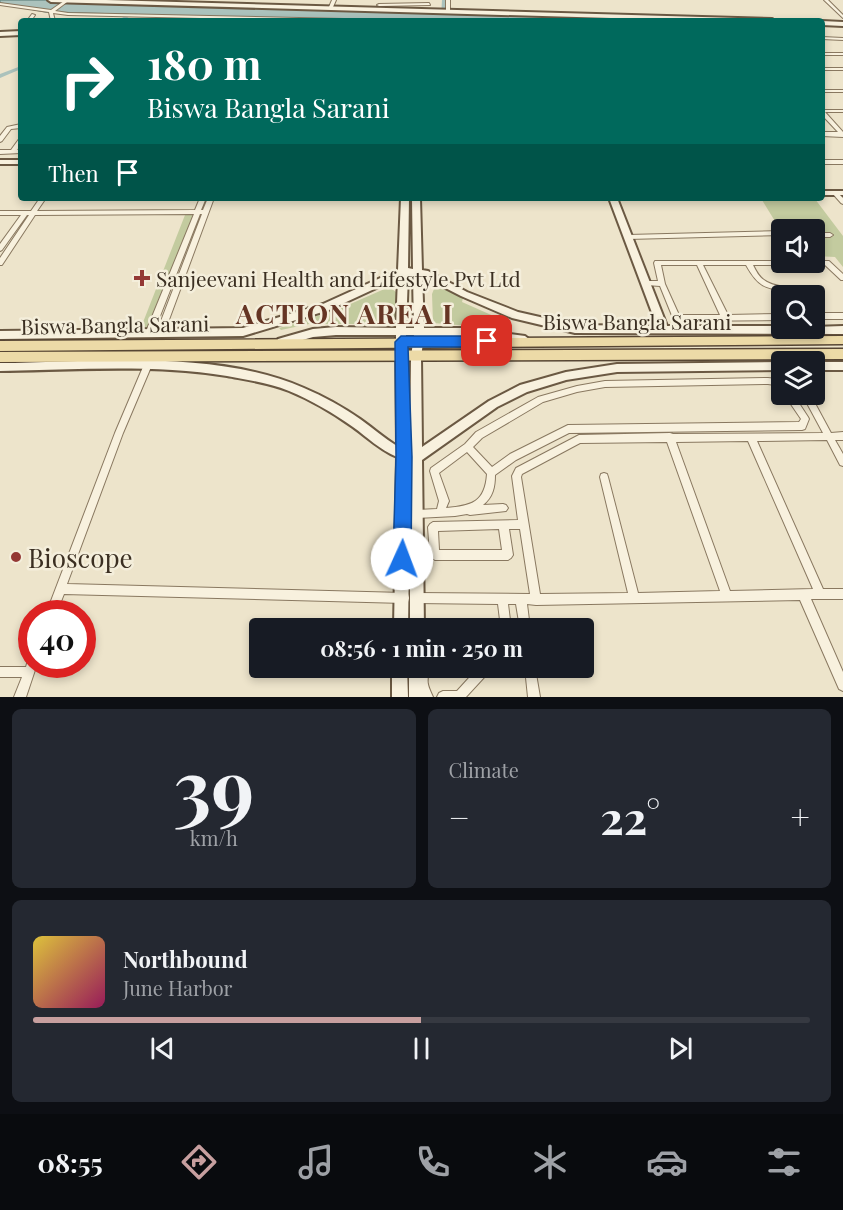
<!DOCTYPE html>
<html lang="en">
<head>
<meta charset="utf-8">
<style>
  :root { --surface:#171b24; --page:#242831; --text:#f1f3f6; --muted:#9ea1a6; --line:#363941; --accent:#c79f9f }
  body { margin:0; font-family:"Playfair Display",serif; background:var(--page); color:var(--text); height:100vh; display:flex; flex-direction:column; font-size:22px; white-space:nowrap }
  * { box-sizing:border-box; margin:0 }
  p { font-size:20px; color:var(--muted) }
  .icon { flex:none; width:33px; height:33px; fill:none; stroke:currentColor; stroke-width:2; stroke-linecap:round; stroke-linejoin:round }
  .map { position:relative; height:697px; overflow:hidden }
  .drawer { display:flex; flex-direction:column; gap:12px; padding:12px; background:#0d0f14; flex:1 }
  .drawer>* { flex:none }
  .banner { position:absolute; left:18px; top:18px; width:807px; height:183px; border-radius:6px; box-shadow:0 3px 9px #0003; background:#00695c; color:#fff; overflow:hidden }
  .buttons { position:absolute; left:771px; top:219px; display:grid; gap:12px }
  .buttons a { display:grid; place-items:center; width:54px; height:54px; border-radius:6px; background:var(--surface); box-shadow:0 3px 9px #0003; font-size:30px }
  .speed { position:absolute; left:18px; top:600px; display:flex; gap:12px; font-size:30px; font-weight:700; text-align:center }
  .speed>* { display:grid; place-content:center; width:78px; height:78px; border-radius:50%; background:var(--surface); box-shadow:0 3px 9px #0003; line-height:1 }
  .speed .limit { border:9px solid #d22; background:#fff; color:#111 }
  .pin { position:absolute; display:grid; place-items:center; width:51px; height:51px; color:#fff; margin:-26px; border-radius:12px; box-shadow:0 3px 9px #0006 }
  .me { position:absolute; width:66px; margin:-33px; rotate:2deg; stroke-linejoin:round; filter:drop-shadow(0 0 4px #0008) }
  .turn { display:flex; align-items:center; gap:21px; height:126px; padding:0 30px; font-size:27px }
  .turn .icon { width:78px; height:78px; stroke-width:2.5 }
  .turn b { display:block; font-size:42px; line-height:51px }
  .then { display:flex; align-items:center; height:57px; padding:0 30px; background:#0003; gap:12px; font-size:22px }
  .big { font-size:45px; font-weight:700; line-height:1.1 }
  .drawer .tile { flex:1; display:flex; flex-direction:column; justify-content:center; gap:9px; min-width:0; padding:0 21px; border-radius:9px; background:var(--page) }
  .drawer .dial { align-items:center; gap:0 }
  .dial b { font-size:78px; line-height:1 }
  .song { display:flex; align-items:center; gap:18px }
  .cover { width:72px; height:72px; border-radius:9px; background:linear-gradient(135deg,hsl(50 70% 55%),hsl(330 70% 35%)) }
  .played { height:6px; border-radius:3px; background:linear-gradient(90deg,var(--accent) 50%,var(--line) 50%) }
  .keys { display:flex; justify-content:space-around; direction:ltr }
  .heat { display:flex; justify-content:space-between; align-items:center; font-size:33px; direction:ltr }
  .drawer .tiles { flex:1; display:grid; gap:12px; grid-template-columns:1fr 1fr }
  .tile:last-child { grid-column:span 2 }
  .trip { position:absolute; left:249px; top:618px; width:345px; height:60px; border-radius:6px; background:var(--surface); box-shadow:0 3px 9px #0003; font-weight:700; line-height:60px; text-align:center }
  .menu { display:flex; height:96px; justify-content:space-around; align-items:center; background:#090b0e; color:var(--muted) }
  .menu .icon { width:42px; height:42px }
  .menu .active { color:var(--accent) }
  .menu b { font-size:27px; color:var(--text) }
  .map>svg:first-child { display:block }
  .green { fill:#c3cb9f }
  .water { fill:#abc2bc; stroke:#72908a; stroke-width:1.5 }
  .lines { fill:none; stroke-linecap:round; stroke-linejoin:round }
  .canal { fill:#abc2bc; fill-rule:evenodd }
  .street-casing { stroke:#897860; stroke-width:2 }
  .secondary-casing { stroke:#6b5943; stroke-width:4 }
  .primary-casing { stroke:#574634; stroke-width:3 }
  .street { fill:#f8f1de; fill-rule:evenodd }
  .secondary { fill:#f8f1de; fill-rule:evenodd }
  .primary { fill:#ecdaa7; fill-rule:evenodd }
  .route { fill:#1a73e8; stroke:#114b97; stroke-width:1.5 }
  .poi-dot { fill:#943834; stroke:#f4eedb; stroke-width:2 }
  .labels { text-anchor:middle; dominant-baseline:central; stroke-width:5; stroke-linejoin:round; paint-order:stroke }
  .poi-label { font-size:21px; fill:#3b2f22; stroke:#f4eedb; text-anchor:start }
  .street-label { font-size:21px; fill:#3b2f22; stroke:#f4eedb }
  .near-poi-label { font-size:26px; fill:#3b2f22; stroke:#f4eedb; text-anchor:start }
  .district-label { font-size:27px; font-weight:bold; letter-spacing:1.5px; fill:#653524; stroke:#f4eedb }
</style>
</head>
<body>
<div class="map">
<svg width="843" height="697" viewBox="0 0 843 697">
  <rect width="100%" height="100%" fill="#ede4cb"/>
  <!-- green -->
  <path class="green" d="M815 199 843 236V267L835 257 815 256 814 230 781 231 762 200Z
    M185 215H193L148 329 140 330Z
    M389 287 396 292 395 324H309L281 330 279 328 339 309Z
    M443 288 463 298 462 302 498 318 495 328 433 323 432 294 434 289Z"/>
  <!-- water -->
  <path class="water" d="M0 0H47L65 3 726 21H346L46 12 0 3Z"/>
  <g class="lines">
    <!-- canal -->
    <path class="canal" d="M442 0H446L445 17 443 18 441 17Z
      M135 10 139 11 122 21H117Z
      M21 66V69L0 78V74Z"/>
    <!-- street casing -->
    <g class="street-casing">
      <path id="street" d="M332 0H336L333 7 331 8 329 7Z
        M446 0H450V11L448 12 446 11Z
        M824 0H828L843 15V18Z
        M64 1 67 2 55 11 68 13 344 19 346 20 335 21 68 15 53 13 55 21H51L49 12 0 5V3L51 10Z
        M429 3 430 5 379 6 377 5 379 4Z
        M32 14 35 15 31 21H27Z
        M822 37 843 38V40L822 39Z
        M822 53H843V55H822Z
        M822 68H843V70H822Z
        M822 90H843V92H822Z
        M822 110H843V112H825L843 132V137L822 136V132H838L822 115Z
        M21 124V128L11 129 2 141 0 142V136L7 127Z
        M21 138V144L17 150 21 149V153L0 154V150H11L19 139Z
        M822 160H843V164H822Z
        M836 192 838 193 843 198V204L841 203 833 194Z
        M40 198H46L37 211 195 210 200 198H206L201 210H203L208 198H214L163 336 160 337 156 334 202 214H200L153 334 149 337 145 334 194 214 35 215 2 265H0V258L29 215H27L2 250 0 251V244L21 215H0V211H31Z
        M782 231V235L628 239 625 237 628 235Z
        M814 233H830L833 235 830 237H814Z
        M655 261H782V262H814V261H829L843 274V280H841L825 265H753C756 271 759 277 764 280 777 290 796 284 809 296 802 296 797 293 790 292 765 288 759 288 746 265H703L728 315 782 314V320L677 321 673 318 660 286 646 285 643 283 646 281H658L654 263ZM661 265H697L720 315H679L665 284Z
        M814 313H843V319H814Z
        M147 364 150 365 151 367 123 433 67 584 404 593 408 594 409 598 408 602 404 603 64 594 56 614H46L115 433 143 367 144 365Z
        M768 378 777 379 782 381V390L775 385 768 384 605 387 577 392 543 402 482 438 473 447 492 467 510 454 568 425 799 422 801 419 784 394H793L808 417 809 419 805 429 802 430 569 433 516 460 495 475C495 487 493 497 483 505L503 504 506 505 508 508 506 511 470 515 467 514 455 516 417 518 414 517 412 514 414 511 417 510 437 509 439 501 430 471 431 468 465 444 476 432 538 397 577 386 605 381ZM467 452 487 474C485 502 472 506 446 508L449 501 439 473Z
        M802 394H810L831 433 843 432V440H835L843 454V466L840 465 827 440 757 441 823 589H843V599H811L843 672V691L839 689 800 600 536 605 527 604 530 628H520L516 604H508L511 628H501L498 604 416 603 412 602 411 598 412 594 416 593 530 594 520 529H509L513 555 511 558 508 560H435L432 558 430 555 428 527 430 524 433 522 518 520 512 476 516 468 579 435 670 433 673 434 823 433ZM748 441 813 589 730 591 676 442ZM667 442 720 591 638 593 608 477 607 474 604 473 601 474 600 477 628 593 540 594 521 477 522 474 580 443ZM499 529 502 550H439L438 531Z
        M32 659V664H37L26 697H14L22 677H0V667H26L28 660Z
        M420 668H430C426 682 427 684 433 697H420L416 682Z
        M478 668H490L489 672 466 697H437L439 693 443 691H457Z
        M525 668H535L540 697H528Z"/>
    </g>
    <!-- secondary casing -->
    <g class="secondary-casing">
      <path id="secondary" d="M48 0H106L772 19 775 21H714L51 2Z
        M822 21 843 22V26L822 25Z
        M21 31V35L0 36V32Z
        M0 160H21V164H0Z
        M822 191H843V195H822Z
        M401 198H409L408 268 413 269 412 198H420L422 270 428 271 467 292 518 312 575 325 657 326 609 198H617L667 326H782V328L843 326V334L575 333 512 318 461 296 422 276 424 328H465L525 336 530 340 525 344 465 336H424L421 357 422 447 489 401 520 385 566 372 617 364 782 362V370L617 372 566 380 527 392 497 407 422 460 424 628H410V492L408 628H394L397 457C380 450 367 437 353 427 333 413 311 400 289 391 270 383 248 380 227 376 152 364 75 370 0 371V363C95 362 216 349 304 388 323 396 343 407 360 419 373 428 384 438 397 446L396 335H336L313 337 282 346 277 342 278 339 313 329 336 327 396 328 398 278 329 310 243 336 0 339V331L243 328 323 304 398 270ZM408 275H413L414 328H406ZM406 335H414L411 357 410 451Z
        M814 362H843V370H814Z
        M392 668H407L408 697H392Z
        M409 668H424L425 697H409Z"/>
    </g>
    <!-- primary casing -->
    <g class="primary-casing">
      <path id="primary" d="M843 336V344L0 351V341Z
        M843 349V359L0 362V352Z"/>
    </g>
    <!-- street -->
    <use href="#street" class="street"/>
    <!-- secondary -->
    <use href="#secondary" class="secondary"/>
    <!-- primary -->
    <use href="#primary" class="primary"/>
  </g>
  <!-- route -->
  <path class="route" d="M401 336H487L494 341 487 347H408L412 457 411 559 408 565 402 567 396 565 393 559 396 457 395 342Z"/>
  <!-- markers -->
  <g class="poi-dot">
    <path d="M139 269h6v6h6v6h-6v6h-6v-6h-6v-6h6z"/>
    <circle cx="16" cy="557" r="6"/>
  </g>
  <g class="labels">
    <!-- poi labels -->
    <g class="poi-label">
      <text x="156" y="278">Sanjeevani Health and Lifestyle Pvt Ltd</text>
    </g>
    <!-- street labels -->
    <g class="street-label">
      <text x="637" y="321">Biswa Bangla Sarani</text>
      <text transform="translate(115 324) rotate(-1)">Biswa Bangla Sarani</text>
    </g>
    <!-- near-poi labels -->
    <g class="near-poi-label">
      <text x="28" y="557">Bioscope</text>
    </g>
    <!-- district labels -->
    <g class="district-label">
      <text x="345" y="313">ACTION AREA I</text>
    </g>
  </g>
</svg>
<div class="buttons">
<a><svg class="icon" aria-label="sound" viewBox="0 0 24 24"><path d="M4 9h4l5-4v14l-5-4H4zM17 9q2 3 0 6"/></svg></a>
<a><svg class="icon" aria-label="search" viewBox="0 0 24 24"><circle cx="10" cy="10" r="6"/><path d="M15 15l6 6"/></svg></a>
<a><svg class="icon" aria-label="layers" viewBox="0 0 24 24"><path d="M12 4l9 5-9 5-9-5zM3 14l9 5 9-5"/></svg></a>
</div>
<div class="speed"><div class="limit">40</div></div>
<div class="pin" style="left:487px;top:341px;background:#d93025"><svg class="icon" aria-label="arrive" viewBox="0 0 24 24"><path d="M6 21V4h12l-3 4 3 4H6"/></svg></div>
<svg class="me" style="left:402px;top:559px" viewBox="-20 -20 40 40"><circle r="19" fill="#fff"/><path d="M0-13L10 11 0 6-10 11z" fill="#1a73e8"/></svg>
<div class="trip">08:56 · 1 min · 250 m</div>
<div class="banner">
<div class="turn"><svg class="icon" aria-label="right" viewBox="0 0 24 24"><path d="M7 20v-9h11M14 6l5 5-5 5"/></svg><div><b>180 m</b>Biswa Bangla Sarani</div></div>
<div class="then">Then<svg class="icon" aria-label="arrive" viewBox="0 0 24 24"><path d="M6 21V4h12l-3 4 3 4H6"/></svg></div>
</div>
</div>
<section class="drawer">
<div class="tiles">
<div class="tile dial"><b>39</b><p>km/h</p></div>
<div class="tile"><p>Climate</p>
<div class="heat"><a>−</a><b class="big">22°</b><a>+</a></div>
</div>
<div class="tile">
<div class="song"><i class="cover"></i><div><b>Northbound</b><p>June Harbor</p></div></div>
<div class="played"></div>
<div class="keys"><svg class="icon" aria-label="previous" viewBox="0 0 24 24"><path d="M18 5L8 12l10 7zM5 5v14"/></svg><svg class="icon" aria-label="pause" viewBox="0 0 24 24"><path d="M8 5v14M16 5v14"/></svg><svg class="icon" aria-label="next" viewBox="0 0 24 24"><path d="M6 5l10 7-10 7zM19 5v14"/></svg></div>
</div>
</div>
</section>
<nav class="menu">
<b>08:55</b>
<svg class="icon active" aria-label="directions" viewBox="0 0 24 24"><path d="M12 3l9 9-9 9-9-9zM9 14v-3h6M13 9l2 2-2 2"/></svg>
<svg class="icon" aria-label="music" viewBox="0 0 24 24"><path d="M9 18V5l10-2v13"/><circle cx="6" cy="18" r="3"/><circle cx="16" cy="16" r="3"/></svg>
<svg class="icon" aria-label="phone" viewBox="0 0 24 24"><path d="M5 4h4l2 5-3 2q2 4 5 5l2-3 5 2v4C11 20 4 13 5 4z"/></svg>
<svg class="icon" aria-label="climate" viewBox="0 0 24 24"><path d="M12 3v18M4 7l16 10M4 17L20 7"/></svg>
<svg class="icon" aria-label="car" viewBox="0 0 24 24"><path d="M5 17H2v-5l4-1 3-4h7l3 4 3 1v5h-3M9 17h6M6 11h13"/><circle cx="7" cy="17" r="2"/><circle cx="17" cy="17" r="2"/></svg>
<svg class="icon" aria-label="filters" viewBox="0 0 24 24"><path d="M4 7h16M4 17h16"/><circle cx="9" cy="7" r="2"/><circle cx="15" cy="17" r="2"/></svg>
</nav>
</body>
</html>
